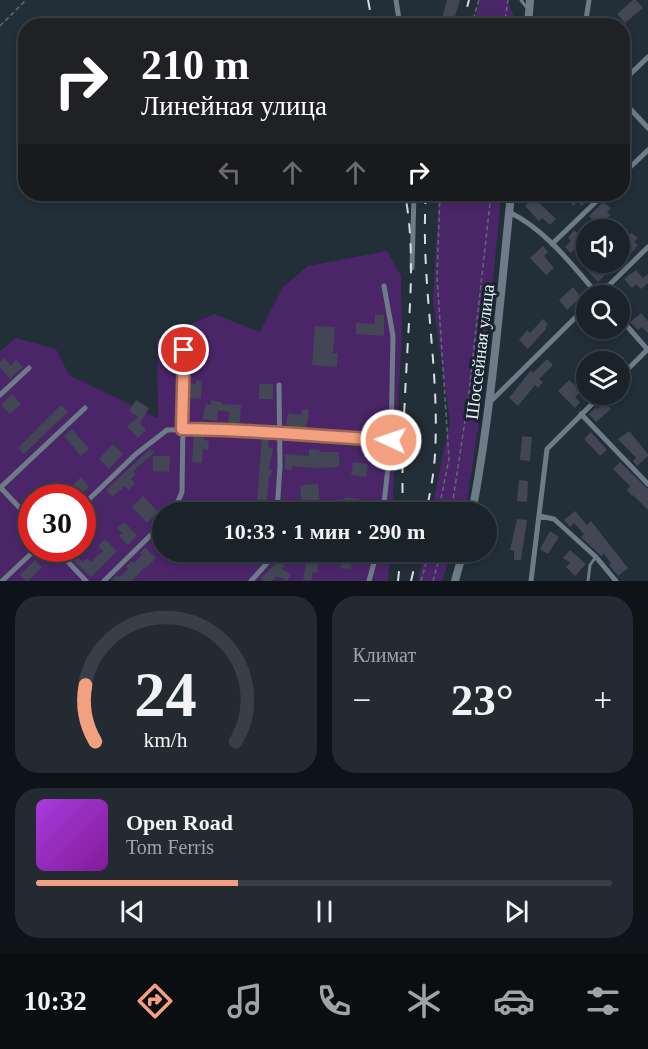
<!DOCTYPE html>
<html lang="ru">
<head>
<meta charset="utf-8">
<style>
  :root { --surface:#1a222a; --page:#232a32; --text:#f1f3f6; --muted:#9fa4a8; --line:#383f47; --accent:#f2a080 }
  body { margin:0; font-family:"Times New Roman",serif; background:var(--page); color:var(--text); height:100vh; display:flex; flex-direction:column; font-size:22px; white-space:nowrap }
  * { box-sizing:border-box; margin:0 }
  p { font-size:20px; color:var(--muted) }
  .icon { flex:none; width:33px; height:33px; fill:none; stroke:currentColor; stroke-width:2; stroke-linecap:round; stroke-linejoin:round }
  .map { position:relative; height:581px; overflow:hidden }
  .details { display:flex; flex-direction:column; gap:15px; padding:15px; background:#0e1317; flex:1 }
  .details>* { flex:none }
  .hud { position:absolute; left:18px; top:18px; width:612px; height:183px; border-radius:24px; box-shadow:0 3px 9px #0003,0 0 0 2px var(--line); background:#202124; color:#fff; overflow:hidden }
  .tools { position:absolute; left:576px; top:219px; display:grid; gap:12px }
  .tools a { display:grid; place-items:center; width:54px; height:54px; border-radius:50%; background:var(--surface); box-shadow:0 3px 9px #0003,0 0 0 2px var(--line); font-size:30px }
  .speed { position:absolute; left:18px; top:484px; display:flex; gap:12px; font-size:30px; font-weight:700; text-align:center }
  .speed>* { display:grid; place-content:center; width:78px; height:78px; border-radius:50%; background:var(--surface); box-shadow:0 3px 9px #0003,0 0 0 2px var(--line); line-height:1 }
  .speed .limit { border:9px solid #d22; background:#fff; color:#111 }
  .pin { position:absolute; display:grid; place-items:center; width:51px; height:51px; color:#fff; margin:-26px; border:3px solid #fff; border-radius:50%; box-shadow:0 2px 6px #0007 }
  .me { position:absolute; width:66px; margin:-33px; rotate:273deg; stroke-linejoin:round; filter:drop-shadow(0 0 4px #0008) }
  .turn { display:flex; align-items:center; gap:21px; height:126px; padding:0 24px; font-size:27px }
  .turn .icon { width:78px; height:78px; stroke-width:2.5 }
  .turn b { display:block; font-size:42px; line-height:51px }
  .lanes { display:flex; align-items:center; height:57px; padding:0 24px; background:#0003; justify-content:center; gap:30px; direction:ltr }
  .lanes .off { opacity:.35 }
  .big { font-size:45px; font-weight:700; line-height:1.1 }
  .details .tile { flex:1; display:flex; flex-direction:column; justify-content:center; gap:9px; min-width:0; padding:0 21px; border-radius:24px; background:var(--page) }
  .details .dial { align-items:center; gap:0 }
  .dial svg { height:156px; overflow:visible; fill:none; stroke:var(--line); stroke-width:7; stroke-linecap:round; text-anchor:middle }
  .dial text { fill:var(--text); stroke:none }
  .song { display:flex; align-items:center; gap:18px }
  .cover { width:72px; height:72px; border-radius:9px; background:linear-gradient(135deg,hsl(280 70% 55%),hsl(290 70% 35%)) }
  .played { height:6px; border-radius:3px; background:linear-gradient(90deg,var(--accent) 35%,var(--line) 35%) }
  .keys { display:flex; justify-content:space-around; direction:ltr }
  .heat { display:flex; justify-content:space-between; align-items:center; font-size:33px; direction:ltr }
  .details .tiles { flex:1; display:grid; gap:15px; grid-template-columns:1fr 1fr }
  .tile:last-child { grid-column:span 2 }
  .trip { position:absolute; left:152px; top:502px; width:345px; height:60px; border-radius:30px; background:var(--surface); box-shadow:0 3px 9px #0003,0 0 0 2px var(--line); font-weight:700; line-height:60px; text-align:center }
  .dock { display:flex; height:96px; justify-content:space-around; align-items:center; background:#0a0e11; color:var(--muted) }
  .dock .icon { width:42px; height:42px }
  .dock .active { color:var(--accent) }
  .dock b { font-size:27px; color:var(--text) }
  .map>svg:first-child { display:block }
  .green { fill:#4a2668; fill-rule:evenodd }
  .building { fill:#434654 }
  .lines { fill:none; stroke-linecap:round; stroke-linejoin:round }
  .path { stroke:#5f6a73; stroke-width:1.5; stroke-dasharray:4.5 3; stroke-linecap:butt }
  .lane { stroke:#6d7c88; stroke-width:3 }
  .street { stroke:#6d7c88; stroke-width:5 }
  .secondary { stroke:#6d7c88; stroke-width:8 }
  .rail { stroke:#d5dde5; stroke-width:2; stroke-dasharray:10 10; stroke-linecap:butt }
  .route-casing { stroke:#9d6853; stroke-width:15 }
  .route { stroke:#f2a080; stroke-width:10 }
  .labels { text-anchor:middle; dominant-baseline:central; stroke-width:6; stroke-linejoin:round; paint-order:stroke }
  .street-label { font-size:18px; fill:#ecf4fb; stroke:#18242e }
</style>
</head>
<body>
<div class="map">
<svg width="648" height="581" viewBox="0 0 648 581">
  <rect width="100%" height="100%" fill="#222e38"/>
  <!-- green -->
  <path class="green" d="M480 0H507L516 21V25H473Z
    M439 194H501L482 403 465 513H431L450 421 433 302Z
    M387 251 401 276 402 336 392 513H162V552H390L388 581H0V351L16 338 56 349 69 375 158 418 157 339 214 314 260 332 283 287 308 266ZM32 498H82V549H32Z
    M424 552H452L442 581H418Z"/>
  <!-- building -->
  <path class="building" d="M447 0H460L452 26H440Z
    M633 0H636L643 8 625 23 617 14Z
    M569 194H582L589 199 582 206 577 202 574 206 565 198Z
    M534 198 556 219 550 225 542 218 539 221 525 206Z
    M603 202 611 208 607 212 610 215 600 226 589 216Z
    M574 230 584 238 571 253 565 247 571 241 568 238Z
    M631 233 638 238 634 242 638 245 629 256 620 248 623 245 621 243Z
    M543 246 548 252 544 256 554 268 546 275 530 258Z
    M593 262H595L606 274 598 282 586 269Z
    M636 270 643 278 648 274V283L641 289 636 284 632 288 624 279Z
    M573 287 581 297 567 310 559 300Z
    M641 313 648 321V333L642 327 638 330 630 322Z
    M375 314 384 315V336L356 334V323L375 324Z
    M543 319 548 324 545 327 547 328 528 349 519 340 527 330 530 333Z
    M315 326 335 327 333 353H338L337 367 312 365Z
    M192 344 205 345 203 366 190 365Z
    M4 358 11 366 16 360 23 367 10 379 0 367V362Z
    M547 359 553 365 539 379 543 382 538 388 535 385 518 406 509 398 531 370 533 373Z
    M196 380 202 381 201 399 190 398 191 384H196Z
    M569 380 581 391 575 397 580 402 575 408 558 391Z
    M259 384H273V399H259Z
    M12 394 21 404 10 414 1 405Z
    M136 400 149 408 140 423 146 430 138 438 127 426 138 417 129 411Z
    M211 400 222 402V404L241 405 240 424 228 423 229 412 218 410 217 421 203 419 205 404 211 405Z
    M605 403 611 409 596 422 589 414 596 407 597 409Z
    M61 405 68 412 24 454 18 448Z
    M302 409 309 410 306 429 286 425 288 413 301 415Z
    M72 429 89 449 81 456 64 436Z
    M629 431 648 454V456L637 466 633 461 636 458 618 439Z
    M591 432 607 450 600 456 584 439Z
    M194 434H205L204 440 209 441 208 450 203 449 202 463 192 462Z
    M522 436 532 437 530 461 520 460Z
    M262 437 269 438 268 447 273 448 269 469 272 470 271 476H269L266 513H256Z
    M113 444 123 454 109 469 99 459Z
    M150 449 154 453 133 471 136 474 131 479 135 483 129 490 125 486 112 497 106 490Z
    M309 449 320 450 319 452H339V467L318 468 292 466V470L285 469V454L309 456Z
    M153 456H170L169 472 153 471Z
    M353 462 368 464 366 477 351 475Z
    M620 462 648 489V510L633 495 632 496 627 490 630 486 613 469Z
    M81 477 89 487 77 498H61Z
    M519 480 528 481 527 502 517 501Z
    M318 484 320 505 302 507 300 485Z
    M143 496 158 512 147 523 132 507Z
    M345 497 360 499 358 511 337 509 338 512 325 513V501L345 499Z
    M575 511 587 525 591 521 628 568 618 576 609 565 611 563 604 554 601 556 581 537 584 534 574 523 570 527 564 520Z
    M517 519 527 520 521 560H514V551L510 550Z
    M124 522 137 535 128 545 119 536 122 533 117 528Z
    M550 531 559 537 548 554 540 549Z
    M105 539 117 551 91 577 70 557 74 553 83 562 87 558 91 562 103 551 98 546Z
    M145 547 156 558 145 569 144 568 132 581H111L117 575 120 577 128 569 126 567 131 561 134 563 142 555 140 553Z
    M570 550 586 564 575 576 566 567 570 563 563 558Z
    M279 552H286L291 555 282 569 291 574 287 581 277 576 272 581H264L261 578 274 565V559Z
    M343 552H360L359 559 353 558 351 569 340 568Z
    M308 554 320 556 317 573 313 572 311 581 303 580Z
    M35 560 42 567 28 581H26L20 575Z"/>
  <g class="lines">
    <!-- path -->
    <path class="path" d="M0 26 26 0
      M471 26 479 0
      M504 26 508 0
      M438 513 449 459 437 277 440 194
      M451 513 468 401 491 194
      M421 581 429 552
      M433 581 441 552"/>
    <!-- lane -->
    <path class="lane" d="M521 0 527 8
      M588 581 590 565 595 558"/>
    <!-- street -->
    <path class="street" d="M396 0 400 26
      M585 26 589 0
      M622 82 648 57
      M622 100 648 128
      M622 175 648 150
      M509 212C546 230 572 265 599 296
      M552 244 604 194
      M412 268 414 194
      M598 296 648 247
      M620 318 648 350
      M620 377 648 349
      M0 395 29 368
      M490 402 586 307
      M581 414 648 484
      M0 487 32 521
      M0 488 85 408
      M82 506 136 454 167 430 201 429 280 432 312 436 391 440
      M173 513 182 492 184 350
      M277 513 280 466 279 385
      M383 513 391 440 393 336 384 286
      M539 516 554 519 596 557 616 581
      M56 549 86 581
      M2 581 36 549
      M104 581 162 524
      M251 581 269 561 271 552
      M369 581 377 552
      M531 581 547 449 602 394"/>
    <!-- secondary -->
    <path class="secondary" d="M528 26 530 0
      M472 513C492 407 500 300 511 194
      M455 581 463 552"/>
    <!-- rail -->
    <path class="rail" d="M368 0 373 26
      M462 26 469 0
      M426 194C420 281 440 367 435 454 434 474 430 493 426 513
      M403 513C401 455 405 397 408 339 411 290 414 242 405 194
      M398 581 401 552
      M411 581 418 552"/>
  </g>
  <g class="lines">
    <!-- route casing -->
    <g class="route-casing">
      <path id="route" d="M184 350 182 429C252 429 321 437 391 440"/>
    </g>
    <!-- route -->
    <use href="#route" class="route"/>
  </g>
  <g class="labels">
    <!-- street labels -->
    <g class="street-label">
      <text transform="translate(480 352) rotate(-83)">Шоссейная улица</text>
    </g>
  </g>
</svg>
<div class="tools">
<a><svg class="icon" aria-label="sound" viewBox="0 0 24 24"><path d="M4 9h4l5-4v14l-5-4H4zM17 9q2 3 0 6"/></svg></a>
<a><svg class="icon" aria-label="search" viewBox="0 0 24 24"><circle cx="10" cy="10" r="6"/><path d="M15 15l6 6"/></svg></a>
<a><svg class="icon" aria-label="layers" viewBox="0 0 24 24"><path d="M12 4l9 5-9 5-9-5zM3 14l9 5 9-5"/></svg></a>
</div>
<div class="speed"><div class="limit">30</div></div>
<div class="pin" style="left:184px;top:350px;background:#d93025"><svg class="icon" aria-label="arrive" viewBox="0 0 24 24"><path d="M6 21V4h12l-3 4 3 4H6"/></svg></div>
<svg class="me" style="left:391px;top:440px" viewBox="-20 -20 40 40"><circle r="17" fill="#f2a080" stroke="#fff" stroke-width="3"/><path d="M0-11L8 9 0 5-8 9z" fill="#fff"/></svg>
<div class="trip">10:33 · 1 мин · 290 m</div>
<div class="hud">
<div class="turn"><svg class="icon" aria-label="right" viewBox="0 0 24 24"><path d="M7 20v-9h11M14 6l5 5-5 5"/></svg><div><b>210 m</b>Линейная улица</div></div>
<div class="lanes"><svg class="icon off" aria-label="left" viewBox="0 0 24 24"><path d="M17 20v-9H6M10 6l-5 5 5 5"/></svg><svg class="icon off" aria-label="ahead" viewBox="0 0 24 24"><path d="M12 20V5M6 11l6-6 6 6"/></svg><svg class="icon off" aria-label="ahead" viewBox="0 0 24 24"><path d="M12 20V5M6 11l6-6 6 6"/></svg><svg class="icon" aria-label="right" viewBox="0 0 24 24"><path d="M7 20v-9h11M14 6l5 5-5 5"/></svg></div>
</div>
</div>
<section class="details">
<div class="tiles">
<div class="tile dial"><svg viewBox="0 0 100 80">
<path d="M14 69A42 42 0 1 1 86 69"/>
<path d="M14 69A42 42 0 0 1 9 40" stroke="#f2a080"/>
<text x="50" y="56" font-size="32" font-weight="700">24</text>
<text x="50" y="72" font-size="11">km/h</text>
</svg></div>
<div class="tile"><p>Климат</p>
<div class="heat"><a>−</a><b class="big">23°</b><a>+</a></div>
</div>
<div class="tile">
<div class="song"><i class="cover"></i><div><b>Open Road</b><p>Tom Ferris</p></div></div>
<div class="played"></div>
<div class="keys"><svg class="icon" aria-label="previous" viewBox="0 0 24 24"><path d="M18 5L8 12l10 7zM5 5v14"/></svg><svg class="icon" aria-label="pause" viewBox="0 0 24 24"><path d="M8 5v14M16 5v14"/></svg><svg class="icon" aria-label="next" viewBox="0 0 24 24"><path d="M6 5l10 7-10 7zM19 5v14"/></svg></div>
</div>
</div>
</section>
<nav class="dock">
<b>10:32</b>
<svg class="icon active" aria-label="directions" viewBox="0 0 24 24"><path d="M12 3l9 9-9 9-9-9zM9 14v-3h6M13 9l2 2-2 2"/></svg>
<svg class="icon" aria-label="music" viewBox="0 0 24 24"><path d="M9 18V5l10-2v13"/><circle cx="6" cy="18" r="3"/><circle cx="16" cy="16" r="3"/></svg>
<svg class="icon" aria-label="phone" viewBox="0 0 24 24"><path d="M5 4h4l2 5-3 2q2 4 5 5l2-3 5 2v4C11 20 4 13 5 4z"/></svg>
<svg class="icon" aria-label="climate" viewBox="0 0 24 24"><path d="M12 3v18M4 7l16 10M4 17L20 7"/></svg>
<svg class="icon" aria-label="car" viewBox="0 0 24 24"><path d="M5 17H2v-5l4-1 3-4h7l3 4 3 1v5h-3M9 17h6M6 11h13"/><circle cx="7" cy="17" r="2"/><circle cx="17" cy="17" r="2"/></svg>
<svg class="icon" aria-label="filters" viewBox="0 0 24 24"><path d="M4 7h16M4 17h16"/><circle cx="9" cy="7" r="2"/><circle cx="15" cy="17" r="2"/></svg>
</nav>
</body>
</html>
